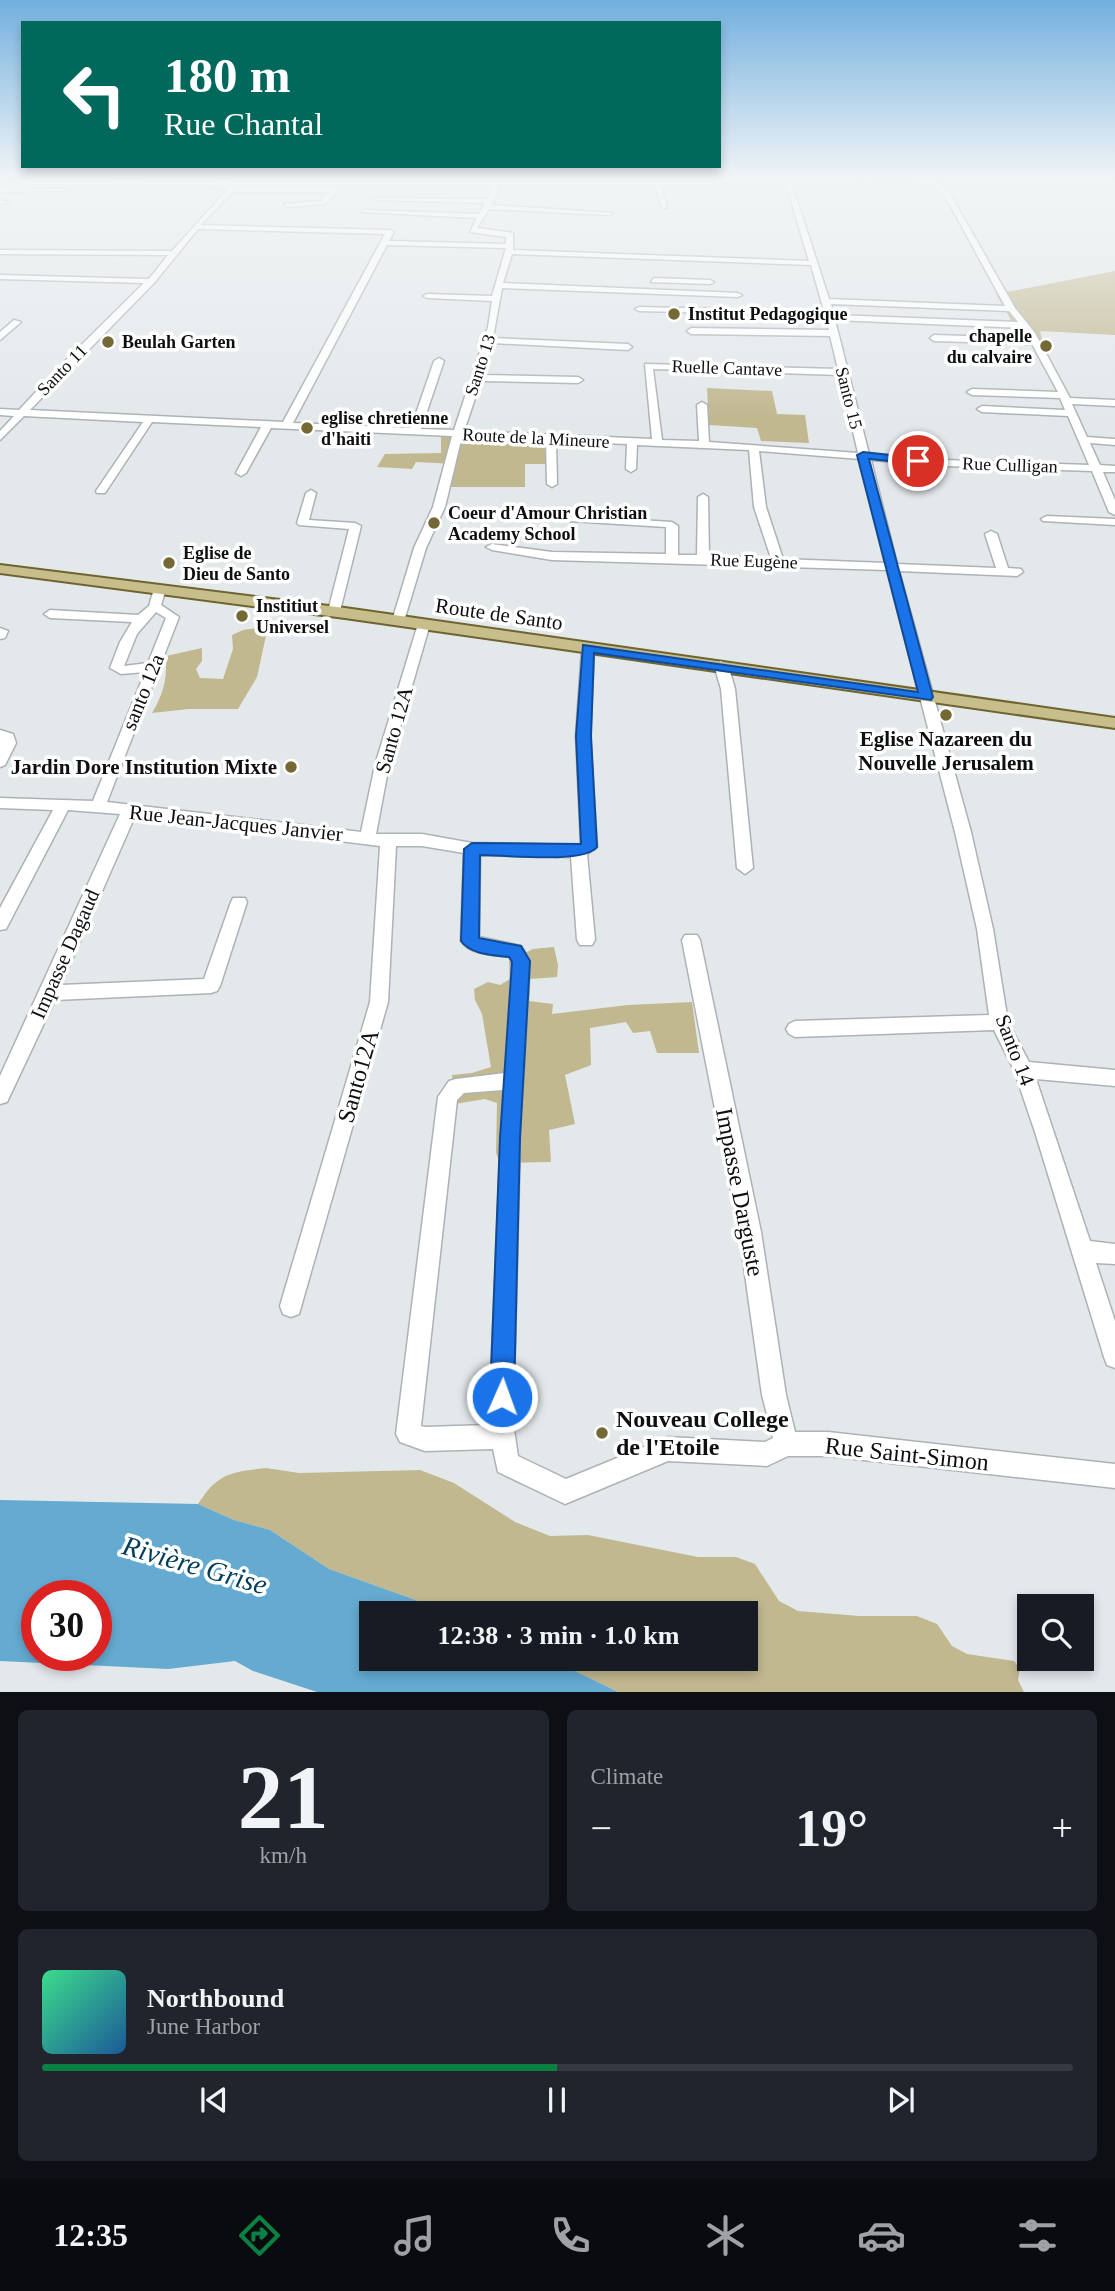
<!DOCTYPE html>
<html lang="en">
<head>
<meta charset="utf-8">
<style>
  :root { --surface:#171b24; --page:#20242c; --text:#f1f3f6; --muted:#9ea1a6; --line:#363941; --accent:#0b8043 }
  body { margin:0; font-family:Georgia,serif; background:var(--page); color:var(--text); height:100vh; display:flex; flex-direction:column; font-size:26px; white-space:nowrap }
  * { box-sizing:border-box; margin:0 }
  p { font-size:23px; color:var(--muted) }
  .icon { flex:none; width:38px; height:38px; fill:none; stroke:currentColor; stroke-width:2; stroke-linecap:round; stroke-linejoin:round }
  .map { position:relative; height:1692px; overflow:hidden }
  .drawer { display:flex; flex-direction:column; gap:18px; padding:18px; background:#0d0f14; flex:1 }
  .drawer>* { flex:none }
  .top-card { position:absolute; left:21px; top:21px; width:700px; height:147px; border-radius:0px; box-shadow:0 4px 10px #0003; background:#00695c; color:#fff; overflow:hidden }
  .buttons { position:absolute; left:1017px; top:1594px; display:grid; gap:14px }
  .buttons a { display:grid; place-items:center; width:77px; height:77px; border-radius:0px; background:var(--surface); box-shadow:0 4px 10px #0003; font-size:35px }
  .speed { position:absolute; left:21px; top:1580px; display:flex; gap:14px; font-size:35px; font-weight:700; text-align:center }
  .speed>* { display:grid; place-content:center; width:91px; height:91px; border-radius:50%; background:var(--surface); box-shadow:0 4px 10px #0003; line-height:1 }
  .speed .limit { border:10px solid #d22; background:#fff; color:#111 }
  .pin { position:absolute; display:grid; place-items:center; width:60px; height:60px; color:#fff; margin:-30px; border:4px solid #fff; border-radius:50%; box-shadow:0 2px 7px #0007 }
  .me { position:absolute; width:77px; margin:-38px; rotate:2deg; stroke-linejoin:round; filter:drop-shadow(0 0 5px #0008) }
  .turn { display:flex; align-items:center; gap:24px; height:147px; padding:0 28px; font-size:32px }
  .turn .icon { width:91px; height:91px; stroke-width:2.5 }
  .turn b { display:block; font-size:49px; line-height:60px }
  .big { font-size:52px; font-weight:700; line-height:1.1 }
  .drawer .widget { flex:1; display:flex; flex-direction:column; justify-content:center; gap:10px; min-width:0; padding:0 24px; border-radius:10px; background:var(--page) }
  .drawer .dial { align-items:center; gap:0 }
  .dial b { font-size:91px; line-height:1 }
  .song { display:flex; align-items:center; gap:21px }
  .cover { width:84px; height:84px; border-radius:10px; background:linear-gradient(135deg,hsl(150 70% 55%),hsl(210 70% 35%)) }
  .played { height:7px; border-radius:4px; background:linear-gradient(90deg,var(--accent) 50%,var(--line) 50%) }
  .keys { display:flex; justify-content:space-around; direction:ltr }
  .heat { display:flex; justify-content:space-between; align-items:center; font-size:38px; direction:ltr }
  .drawer .tiles { flex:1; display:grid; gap:18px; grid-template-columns:1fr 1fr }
  .widget:last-child { grid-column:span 2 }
  .trip { position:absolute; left:359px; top:1601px; width:399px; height:70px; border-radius:0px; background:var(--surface); box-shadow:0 4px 10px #0003; font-weight:700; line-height:70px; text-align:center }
  .dock { display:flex; height:112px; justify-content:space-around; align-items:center; background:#090b0e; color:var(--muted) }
  .dock .icon { width:49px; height:49px }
  .dock .active { color:var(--accent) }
  .dock b { font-size:32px; color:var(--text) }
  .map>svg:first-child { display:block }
  .green { fill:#c1b890 }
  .water { fill:#64aad1; fill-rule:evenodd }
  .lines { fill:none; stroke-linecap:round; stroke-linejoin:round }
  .minor-casing { stroke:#adb2b5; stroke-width:3 }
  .major-casing { stroke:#6f642f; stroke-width:4 }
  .minor { fill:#fff; fill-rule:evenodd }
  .major { fill:#c8be8c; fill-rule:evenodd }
  .route { fill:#1a73e8; stroke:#114b97; stroke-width:2 }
  .poi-dot { fill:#746835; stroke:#fff; stroke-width:2.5 }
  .labels { text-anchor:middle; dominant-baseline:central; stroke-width:7; stroke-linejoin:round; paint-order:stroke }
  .far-poi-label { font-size:18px; font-weight:bold; fill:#0d0f10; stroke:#fff; text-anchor:start }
  .far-street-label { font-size:18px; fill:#0d0f10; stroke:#fff }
  .street-label { font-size:21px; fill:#0d0f10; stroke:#fff }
  .poi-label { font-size:21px; font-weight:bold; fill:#0d0f10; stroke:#fff }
  .near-street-label { font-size:24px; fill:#0d0f10; stroke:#fff }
  .near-poi-label { font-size:24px; font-weight:bold; fill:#0d0f10; stroke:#fff; text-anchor:start }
  .near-water-label { font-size:28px; font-style:italic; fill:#003d58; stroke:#fff }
</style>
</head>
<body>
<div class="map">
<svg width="1115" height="1693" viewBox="0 0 1115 1693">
  <rect width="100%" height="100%" fill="#e3e8eb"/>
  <!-- green -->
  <path class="green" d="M1115 271V335L1040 331 1043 344 1026 346 996 294Z
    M707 388 772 391 777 414 805 415 809 443 761 441 757 428 709 425Z
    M441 436 544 440 546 464H525V487H451L455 464 416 462 412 469 377 467 385 454 441 453Z
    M265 627 267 631 257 677 238 709H189L152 713C164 693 167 679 166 656L202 648V661L196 669 200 678 223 679 233 649 232 635 243 630Z
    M554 947 558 965 557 977 530 979 529 1001 553 1004 552 1014 628 1005 692 1002 699 1053H657L650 1031 633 1033 626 1022 590 1028 591 1065 565 1075 575 1124 549 1130 551 1162 500 1163 496 1153 497 1103 485 1099 455 1104 452 1075 472 1073 491 1067 482 1014 475 1000 474 989 488 982 500 985 510 979 509 961 533 949Z
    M266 1468 299 1473 420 1470 454 1483 515 1522 550 1536 588 1535 698 1557H736L755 1564 779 1601 798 1611 859 1616H917L937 1624 952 1646 967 1654 1014 1661 1020 1668 1018 1680 1024 1692H618L575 1671 560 1659H746V1614L471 1613 424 1603 329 1569 270 1530 234 1520 198 1504C218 1473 230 1472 266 1468Z"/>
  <!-- water -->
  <path class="water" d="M0 1500 198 1504 234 1520 270 1530 329 1569 424 1603 471 1613 371 1614V1659H560L575 1671 618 1692 320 1693 253 1671 235 1661 168 1669 0 1661ZM37 1596H96V1656H37Z"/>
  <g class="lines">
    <!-- minor casing -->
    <g class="minor-casing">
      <path id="minor" d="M97 181 233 184 242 181 236 188H336L339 190 325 204 287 207 285 204 321 201 330 192H232L201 225 390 230 394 232 389 241 506 244V237L470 232 477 218 361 212 364 210 479 214 485 203 375 200 378 198 488 199 493 181H499L497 194 491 205 613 213 610 215 489 209 477 228 513 233V250L809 261 785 181H791L829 299 1005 306 944 194 933 184 853 181H937L949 192 1015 308 1035 333 1070 398 1115 400V406L1072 404 1087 437 1115 439V445L1090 443 1100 465 1115 466V472H1103L1115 500V515L1109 512 1092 471 945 466 871 460 897 564 996 568 985 534 991 531 997 534 1008 568 1021 569 1023 572 1017 576 899 571 971 832 993 929 1008 1022 1029 1062 1115 1070V1086L1036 1079 1090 1241 1115 1244V1264L1096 1263 1115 1321V1368L1107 1365 1104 1357 1035 1132 1014 1070 994 1030 795 1037 789 1034 786 1029 789 1024 795 1021 989 1015 977 929 955 832 887 570 552 560 492 550 486 547 492 544 552 552 666 554V527L570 521 568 519 574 516 672 522 678 526V555H697L698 497 703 494 708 497 709 556 771 558 754 507 749 450 637 445 636 469 631 472 626 469 627 444 556 441 557 484 552 487 547 484 546 440 462 436 445 507 426 548 404 621 398 625 392 621 414 548 433 507 452 436 271 428 246 473 241 476 236 473 261 427 152 422 105 493H97L96 491 143 422 24 416 0 440V431L14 416 0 415V409L19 410 61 365 144 283 0 279V275L149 279 168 255 0 254V250L172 251 229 188ZM198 229 385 234 283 422 30 410 154 283ZM387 245 506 248 492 296 427 294 423 296 427 298 492 301 488 327 454 430 421 429 444 361 439 358 434 361 411 428 293 423ZM512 254 811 265 824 311 639 307 635 309 639 311 825 316 829 330 691 328 687 331 691 334 830 336 838 369 645 364 652 439 464 431 481 381 578 383 583 380 578 377 482 375 492 343 628 350 632 347 628 344 493 338 502 288 738 297 742 295 738 293 503 283ZM831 304 1009 311 1018 322 834 315ZM835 320 1022 328 1030 338 934 335 930 338 934 341 1032 344 1058 392 972 389 967 392 972 395 1060 398 1065 410 982 406 977 409 982 412 1068 416 1089 465 945 460 869 454ZM653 369 840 375 858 453 709 442 707 405 702 402 697 405 699 441 662 440ZM759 451 860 459 885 563 783 559 766 507Z
        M654 181H660L667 208 662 207Z
        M0 188 67 189 70 191 0 192Z
        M0 200 7 202 8 203 0 204Z
        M654 278 710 280 714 282 710 284 651 282Z
        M14 320 21 322 0 340V332Z
        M311 490 316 493 309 520 355 523 361 526 340 611 334 615 328 611 349 529 299 525 297 523 306 493Z
        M1047 516 1115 519V525L1043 521 1041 519Z
        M160 585 166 589 161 605 179 617 107 802 361 832 375 765 418 624 424 620 430 624 389 765 376 834H422L472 843 578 845 581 844 576 736 582 648 588 644 594 648 590 736 597 847 587 854 595 940 592 945H580L577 940 571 857 480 855 479 937 521 946 530 961 520 1138 513 1423 518 1456 566 1479 668 1437 765 1442 773 1438 762 1395 739 1232 682 940 685 935H697L700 940 761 1232 786 1395 795 1432H828L1115 1464V1488L828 1456H788L767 1466 668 1461 565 1504 498 1472 493 1449 425 1451 400 1442 396 1434 438 1097 449 1081 456 1079 505 1073 512 961 510 957C495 955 470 955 461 941L464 853 422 846H396L388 1002 299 1314 291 1317 283 1314 280 1306 370 1002 380 846 135 816 61 985 204 979 231 902 233 898H245L247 902 220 986 217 991 211 993 55 1000 7 1102 0 1104V1076L120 814 68 810 6 929 0 930V908L53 810 0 808V798L93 801 145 672 121 674 110 668 120 642 132 622 50 618 44 614 50 610 138 615 149 606 154 589ZM156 612 166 618 148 663 124 666 137 634ZM503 1090 489 1425 425 1427 421 1426 457 1100 464 1093Z
        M0 628 8 631 5 638 0 639Z
        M721 661 728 665 735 689 753 868 745 874 737 868 721 689 714 665Z
        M0 730 13 734 16 743 5 765 0 767Z"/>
    </g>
    <!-- major casing -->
    <g class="major-casing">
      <path id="major" d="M0 565 345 608 1115 718V728L345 618 0 573Z"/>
    </g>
    <!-- minor -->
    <use href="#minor" class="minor"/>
    <!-- major -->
    <use href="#major" class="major"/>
  </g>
  <!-- sky -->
  <linearGradient id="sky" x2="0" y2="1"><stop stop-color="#73b0df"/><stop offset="0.43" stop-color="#f2f5f6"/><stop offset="1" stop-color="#f2f5f6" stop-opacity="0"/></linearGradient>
  <rect width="1115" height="418" fill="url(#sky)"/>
  <!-- route -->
  <path class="route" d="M863 452 918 458 923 461 918 464 869 459 933 697 931 700 594 653 591 736 597 847C585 864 503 855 480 855L479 938 521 946 530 961 520 1138 514 1397 510 1405 502 1409 494 1405 490 1397 500 1138 512 962 509 957C494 955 471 955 461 941L464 849 472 843 581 844 576 736 583 645 918 692 857 455Z"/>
  <!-- markers -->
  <g class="poi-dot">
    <circle cx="674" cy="314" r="7"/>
    <circle cx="108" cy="342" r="7"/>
    <circle cx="1046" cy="346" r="7"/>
    <circle cx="307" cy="428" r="7"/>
    <circle cx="434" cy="523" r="7"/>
    <circle cx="169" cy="563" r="7"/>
    <circle cx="242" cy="616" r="7"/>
    <circle cx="946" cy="715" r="7"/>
    <circle cx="291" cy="767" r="7"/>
    <circle cx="602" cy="1433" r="7"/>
  </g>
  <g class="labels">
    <!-- far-poi labels -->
    <g class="far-poi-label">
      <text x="688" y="314">Institut Pedagogique</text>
      <text x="1032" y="336" text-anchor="end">chapelle<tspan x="1032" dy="21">du calvaire</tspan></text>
      <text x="122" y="342">Beulah Garten</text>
      <text x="321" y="418">eglise chretienne<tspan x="321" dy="21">d'haiti</tspan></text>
      <text x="448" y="513">Coeur d'Amour Christian<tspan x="448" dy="21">Academy School</tspan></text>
      <text x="183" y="553">Eglise de<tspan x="183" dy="21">Dieu de Santo</tspan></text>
      <text x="256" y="606">Institiut<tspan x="256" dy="21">Universel</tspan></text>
    </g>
    <!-- far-street labels -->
    <g class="far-street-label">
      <text transform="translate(480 365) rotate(-72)">Santo 13</text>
      <text transform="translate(727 368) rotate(2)">Ruelle Cantave</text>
      <text transform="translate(62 370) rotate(-46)">Santo 11</text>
      <text transform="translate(849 398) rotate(76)">Santo 15</text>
      <text transform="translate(536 438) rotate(3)">Route de la Mineure</text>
      <text transform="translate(1010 465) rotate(2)">Rue Culligan</text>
      <text transform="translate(754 561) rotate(2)">Rue Eugène</text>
    </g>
    <!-- street labels -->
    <g class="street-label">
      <text transform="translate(499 614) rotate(8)">Route de Santo</text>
      <text transform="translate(143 692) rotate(-68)">santo 12a</text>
      <text transform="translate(394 730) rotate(-74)">Santo 12A</text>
      <text transform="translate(236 823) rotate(6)">Rue Jean-Jacques Janvier</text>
      <text transform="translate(65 954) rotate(-66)">Impasse Dagaud</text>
      <text transform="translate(1015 1050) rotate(69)">Santo 14</text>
    </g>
    <!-- poi labels -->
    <g class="poi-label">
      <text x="946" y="739">Eglise Nazareen du<tspan x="946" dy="24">Nouvelle Jerusalem</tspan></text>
      <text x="277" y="767" text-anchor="end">Jardin Dore Institution Mixte</text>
    </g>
    <!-- near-street labels -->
    <g class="near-street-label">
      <text transform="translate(358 1076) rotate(-74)">Santo12A</text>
      <text transform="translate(740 1192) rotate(79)">Impasse Darguste</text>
      <text transform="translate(907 1454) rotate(6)">Rue Saint-Simon</text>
    </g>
    <!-- near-poi labels -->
    <g class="near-poi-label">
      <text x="616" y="1419">Nouveau College<tspan x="616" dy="28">de l'Etoile</tspan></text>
    </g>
    <!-- near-water labels -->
    <g class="near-water-label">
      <text transform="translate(195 1565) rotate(16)">Rivière Grise</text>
    </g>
  </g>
</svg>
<div class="buttons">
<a><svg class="icon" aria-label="search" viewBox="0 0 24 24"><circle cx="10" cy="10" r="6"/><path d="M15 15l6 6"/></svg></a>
</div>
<div class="speed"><div class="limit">30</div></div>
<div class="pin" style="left:918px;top:461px;background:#d93025"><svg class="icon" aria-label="arrive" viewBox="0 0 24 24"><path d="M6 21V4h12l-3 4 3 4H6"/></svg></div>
<svg class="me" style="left:502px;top:1397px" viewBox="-20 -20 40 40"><circle r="17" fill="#1a73e8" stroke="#fff" stroke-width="3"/><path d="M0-11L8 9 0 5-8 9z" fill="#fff"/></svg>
<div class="trip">12:38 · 3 min · 1.0 km</div>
<div class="top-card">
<div class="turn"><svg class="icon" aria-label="left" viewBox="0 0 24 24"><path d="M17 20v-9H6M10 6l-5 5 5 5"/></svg><div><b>180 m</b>Rue Chantal</div></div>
</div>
</div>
<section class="drawer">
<div class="tiles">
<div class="widget dial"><b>21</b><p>km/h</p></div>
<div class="widget"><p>Climate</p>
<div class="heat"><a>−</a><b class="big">19°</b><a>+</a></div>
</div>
<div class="widget">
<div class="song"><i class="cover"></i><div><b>Northbound</b><p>June Harbor</p></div></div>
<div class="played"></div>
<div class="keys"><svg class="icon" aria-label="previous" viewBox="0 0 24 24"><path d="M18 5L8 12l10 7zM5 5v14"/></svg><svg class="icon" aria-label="pause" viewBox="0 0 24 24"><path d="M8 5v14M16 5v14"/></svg><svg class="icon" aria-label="next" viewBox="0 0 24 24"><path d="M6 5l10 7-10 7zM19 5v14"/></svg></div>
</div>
</div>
</section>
<nav class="dock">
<b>12:35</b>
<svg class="icon active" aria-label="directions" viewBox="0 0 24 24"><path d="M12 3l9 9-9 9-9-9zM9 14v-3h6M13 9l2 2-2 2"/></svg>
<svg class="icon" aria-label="music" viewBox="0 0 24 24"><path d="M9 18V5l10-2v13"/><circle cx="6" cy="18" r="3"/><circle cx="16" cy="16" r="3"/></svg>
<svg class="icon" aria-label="phone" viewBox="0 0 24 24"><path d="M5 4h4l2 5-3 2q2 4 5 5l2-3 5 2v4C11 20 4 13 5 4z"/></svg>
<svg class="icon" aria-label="climate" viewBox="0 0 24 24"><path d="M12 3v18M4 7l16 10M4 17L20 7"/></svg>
<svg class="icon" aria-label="car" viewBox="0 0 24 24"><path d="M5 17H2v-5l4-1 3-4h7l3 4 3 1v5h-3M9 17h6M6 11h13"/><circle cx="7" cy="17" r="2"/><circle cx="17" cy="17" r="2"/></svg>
<svg class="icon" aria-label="filters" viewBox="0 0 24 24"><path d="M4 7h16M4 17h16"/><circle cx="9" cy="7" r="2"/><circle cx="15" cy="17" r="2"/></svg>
</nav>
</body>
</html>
